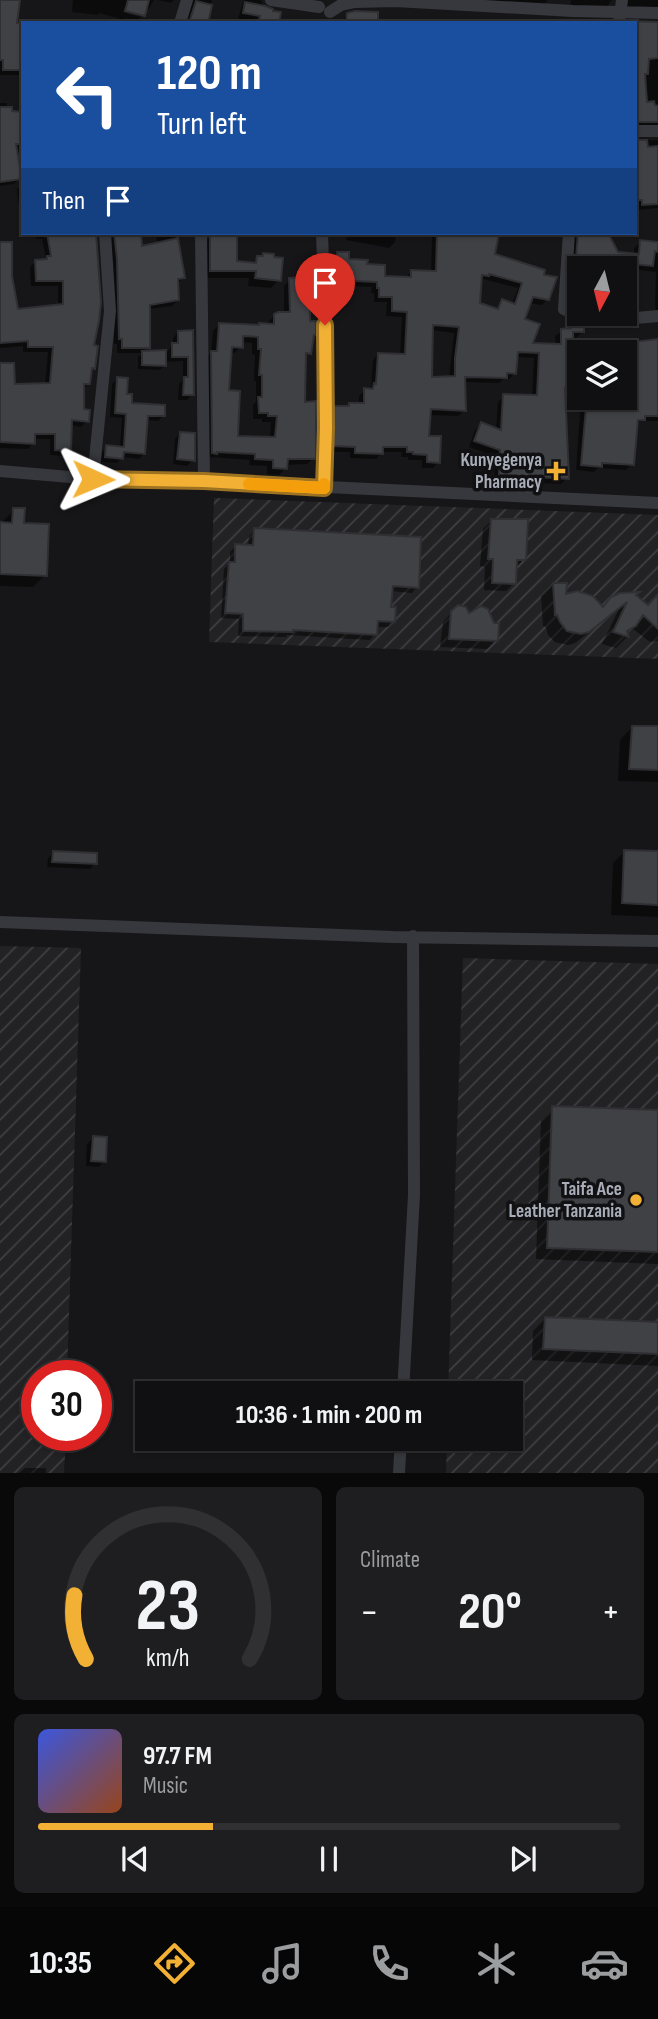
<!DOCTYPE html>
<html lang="en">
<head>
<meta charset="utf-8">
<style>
  :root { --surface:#101012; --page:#1e1e20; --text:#f1f3f6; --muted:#9c9d9f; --line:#303032; --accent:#f2b134 }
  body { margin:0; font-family:"Sofia Sans Condensed",sans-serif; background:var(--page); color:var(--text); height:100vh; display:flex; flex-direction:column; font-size:26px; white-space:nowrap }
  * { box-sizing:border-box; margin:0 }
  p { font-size:23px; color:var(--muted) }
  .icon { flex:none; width:38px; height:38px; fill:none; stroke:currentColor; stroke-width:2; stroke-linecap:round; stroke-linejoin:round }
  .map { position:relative; height:1473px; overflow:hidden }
  .sheet { display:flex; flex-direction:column; gap:14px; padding:14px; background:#09090a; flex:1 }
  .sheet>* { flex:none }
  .guide { position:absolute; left:21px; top:21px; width:616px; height:214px; border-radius:0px; box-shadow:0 2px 5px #0004,0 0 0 2px var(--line); background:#1a4fa0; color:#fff; overflow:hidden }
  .needle { width:46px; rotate:187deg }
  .controls { position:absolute; left:567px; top:256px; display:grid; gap:14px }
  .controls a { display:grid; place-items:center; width:70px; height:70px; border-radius:0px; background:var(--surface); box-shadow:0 2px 5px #0004,0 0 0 2px var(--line); font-size:35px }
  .speed { position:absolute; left:21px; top:1360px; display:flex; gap:14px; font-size:35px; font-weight:700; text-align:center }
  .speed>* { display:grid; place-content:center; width:91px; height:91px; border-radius:50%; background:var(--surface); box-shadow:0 2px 5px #0004,0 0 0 2px var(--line); line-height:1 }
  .speed .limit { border:10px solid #d22; background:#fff; color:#111 }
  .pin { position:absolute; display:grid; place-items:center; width:60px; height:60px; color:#fff; margin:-72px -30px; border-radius:50% 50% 50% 0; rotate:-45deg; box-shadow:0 0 7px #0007 }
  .pin .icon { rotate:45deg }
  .me { position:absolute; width:77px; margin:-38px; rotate:91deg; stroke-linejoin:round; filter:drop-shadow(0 0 5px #0008) }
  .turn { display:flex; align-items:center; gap:24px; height:147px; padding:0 21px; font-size:32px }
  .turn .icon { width:91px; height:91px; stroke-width:2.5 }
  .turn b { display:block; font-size:49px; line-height:60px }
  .then { display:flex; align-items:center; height:66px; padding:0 21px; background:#0003; gap:14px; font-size:26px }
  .big { font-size:52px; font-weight:700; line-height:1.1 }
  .sheet .widget { flex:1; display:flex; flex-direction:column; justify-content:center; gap:10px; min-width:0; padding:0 24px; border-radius:10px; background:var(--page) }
  .sheet .dial { align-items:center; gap:0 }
  .dial svg { height:182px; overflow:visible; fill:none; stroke:var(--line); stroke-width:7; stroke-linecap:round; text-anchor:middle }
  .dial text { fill:var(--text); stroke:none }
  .song { display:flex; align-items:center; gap:21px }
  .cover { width:84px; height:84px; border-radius:10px; background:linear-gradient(135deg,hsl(230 70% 55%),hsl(20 70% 35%)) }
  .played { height:7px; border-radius:4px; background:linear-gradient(90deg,var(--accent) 30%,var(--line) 30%) }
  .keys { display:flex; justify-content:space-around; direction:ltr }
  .heat { display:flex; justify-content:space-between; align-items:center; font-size:38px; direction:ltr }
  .sheet .tiles { flex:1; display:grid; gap:14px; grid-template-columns:1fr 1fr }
  .widget:last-child { grid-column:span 2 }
  .trip { position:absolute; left:135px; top:1381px; width:388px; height:70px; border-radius:0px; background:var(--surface); box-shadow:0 2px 5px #0004,0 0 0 2px var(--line); font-weight:700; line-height:70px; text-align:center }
  .tabs { display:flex; height:112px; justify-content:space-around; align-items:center; background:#060607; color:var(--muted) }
  .tabs .icon { width:49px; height:49px }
  .tabs .current { color:var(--accent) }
  .tabs b { font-size:32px; color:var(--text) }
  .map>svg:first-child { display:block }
  .industrial { fill:url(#industrial-furrows) }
  .shadow { fill:#0007; fill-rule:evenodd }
  .building { fill:#404145; stroke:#303034; stroke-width:2; fill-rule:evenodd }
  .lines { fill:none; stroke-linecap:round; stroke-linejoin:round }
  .minor { stroke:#37383d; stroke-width:12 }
  .route-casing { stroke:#9d7322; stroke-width:18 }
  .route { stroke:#f2b134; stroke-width:12 }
  .slow { stroke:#f59e0b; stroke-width:12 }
  .poi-dot { fill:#f2b134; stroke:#111113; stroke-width:2.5 }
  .labels { text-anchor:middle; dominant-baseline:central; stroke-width:7; stroke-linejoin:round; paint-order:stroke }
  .poi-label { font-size:19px; font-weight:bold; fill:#a8adb8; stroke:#111113; text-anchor:end }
</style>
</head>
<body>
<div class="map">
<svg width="658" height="1473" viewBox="0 0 658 1473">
  <defs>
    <pattern id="industrial-furrows" width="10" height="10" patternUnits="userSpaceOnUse" patternTransform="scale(1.75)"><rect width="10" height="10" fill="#222225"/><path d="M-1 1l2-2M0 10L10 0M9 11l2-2" fill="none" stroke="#3f3f43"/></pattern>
  </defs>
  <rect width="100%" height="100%" fill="#161618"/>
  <!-- industrial -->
  <path class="industrial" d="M214 498 658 515V659L209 642Z
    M0 946 81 948 67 1375 37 1376V1435H66L64 1473H0Z
    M463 958 658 964V1473H446L447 1439 511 1438V1393H448Z"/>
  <!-- shadow -->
  <path class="shadow" d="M0 0H18L15 25H23V75H0Z
    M73 0H154L148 10 145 9 142 17V14L124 9 123 12 141 17 137 21 126 18 124 20 99 13 98 15 72 12Z
    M157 0H174L171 3Z
    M187 0H212L206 23H186Z
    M244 0H261L265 9 277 23H255L238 18Z
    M445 0H548L543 5Z
    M571 0H612L605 9 570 8Z
    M621 0H658V13L625 9Z
    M347 14 376 23H341Z
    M454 20 480 23H452Z
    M635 23 658 24V131L635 128Z
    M0 103H7V109L10 113H23V162H18L20 178 14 184 0 186Z
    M658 140V208L637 210 639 141Z
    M23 184V223H21L17 189Z
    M35 233H95L99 302 92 347 94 368 90 371 89 384 82 390V411L87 421 81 427 70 425 69 450 64 456 50 455V439H33V443L28 449 0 448V365L14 386 45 385 48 352H23V346L0 348V306L17 310 58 306V286H31L30 267 35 262 46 259 42 239H36Z
    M105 233H139L141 248 158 244 155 233H188L185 236H176L184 278 178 283V300L172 306 148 309V347L143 352H167L173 344V338L178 332H192V394L187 400H178L179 384 183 380V361L164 362V366L160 370 138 369V357L142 353H117V344H114L112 266Z
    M347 233H396L395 242 389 248 346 240Z
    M432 233H464L462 279 478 233H498L493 256 548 299 542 305 529 303 523 320 530 345 556 346 555 336 572 324 582 332 576 338 572 337 575 375H579V391L576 394H564L567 478 561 484 494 480 495 456 469 447 475 430 481 424 496 430 498 402 504 396H532L534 358 516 357 515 373 509 379 504 378 499 383 463 382 464 411 458 416 429 415 428 438 438 462 433 468H422V460H408V457H401L402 452H382L376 459 350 458V452H328L329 414 335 408H346L350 405H359V396L365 390 371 388 373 360 378 354 400 356 402 317 386 316 387 302H374V293H371L372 287 331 285 332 260 337 254 347 261 366 266 383 278 405 279 411 272H431ZM483 279 518 288 512 304 502 301 495 310 478 305 481 281ZM431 330 454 333 449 378H430Z
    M569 233H607L617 253 634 255V248L640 242 658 243V316L656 314 655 304 656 272 625 268H579V312L568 309Z
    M210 237 235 263 251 264 264 255 279 280 271 288 248 286 249 278H203V245Z
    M290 279 309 323 312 337 309 353 304 358 303 404 314 458 307 464 286 465V468L279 475 267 474V466L249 465 250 460 210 457 209 459 205 359 211 353 213 331 220 324 268 325V322L275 315 284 314V286ZM241 342 252 343V354L255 355 254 381H256V402L253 405V419H262V422H271L270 439 236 438 227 392 230 353H234L241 347Z
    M625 293H626L625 299 635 301 633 309 627 315 625 313Z
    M657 341 658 421H641L636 425 632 464 626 470 598 468 594 472 576 470 581 397H625V367H632L628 349 633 344Z
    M117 379 130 405 163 416 158 421 146 420 144 454 139 459 123 457 117 463 101 462 102 452 107 447 120 448 122 418 110 417 112 384Z
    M180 433 193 460 187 466 173 464 175 439Z
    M14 510 45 575 33 587 0 586V524Z
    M492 520 524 559 515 568 514 583 506 591 484 590 485 567 480 566 483 529Z
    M255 530 417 587 412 593 391 591 389 609 393 622 388 627H376L375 634 370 640 287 635 286 637 238 636 239 619 221 618 224 569 230 563V552L236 546H248L249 536Z
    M553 584 564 596 602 608 612 598 634 595 648 608 658 599V641L650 642 632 628 626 634 627 637 616 648 602 644 619 609 575 643 568 645 555 642 548 635 546 627 543 626 541 596Z
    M452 612 468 615 496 640 487 649 440 647 443 622Z
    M632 727 658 728V793V782L618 781 620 740Z
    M625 851 658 853V917L611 915 613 863Z
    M54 852 95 863 90 869 47 867 48 858Z
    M553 1108 658 1112V1264L536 1259 541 1120Z
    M93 1138 104 1161 99 1167 86 1166 87 1144Z
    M545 1319 658 1324V1366L532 1360 533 1331Z
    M25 1468H46V1473H19Z"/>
  <!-- building -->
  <path class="building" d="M0 0H20L17 23H23V70H3V60H0Z
    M128 0H149L145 16 125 11Z
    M196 1 212 5 208 23H189Z
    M245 2 265 6 273 9V11L281 12 279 23H258L260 16 243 13Z
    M355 11 378 12V23H346L347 13Z
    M628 21 658 22V58L649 59 648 74H645L647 102 654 101 655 105 658 106V122H635V23H628Z
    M0 107H12V111L23 112V144H16L22 179 0 182Z
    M635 140H647L648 147 658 146V204L642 205V200H635Z
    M47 233H96L101 302 99 321 94 345 98 346 95 369 92 368 90 384H84V409L90 410 89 422 72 420 71 451 55 450V434H35V444L0 442V363H14L15 384 50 383 53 347H28V341L0 343V242H12V276L18 309 63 304V281H36L35 260 47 259V256H51Z
    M114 233H141L142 246 178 238 185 278 178 279 179 300 150 305V348H122V339H119L117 259Z
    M437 233H499L495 254 545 270 544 275 557 277 549 300 533 297 525 319 540 324 533 343 561 344V329L571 328 572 322 584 325V332H573L574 357H579L577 373H579V389L565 388 569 479 499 475 500 450 474 441 481 422 501 430 503 394 537 395 539 353 518 352 516 374 507 373V378L465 377 466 411 431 409 429 436H441L440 463 427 462V455L413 454V452H407V447H383V454L355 453V447L333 446 334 406H349V403H364V388L373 389 374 383 376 384 378 353 405 354 407 312 392 311V297H379V288H377V282L336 280 337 252H349V259L368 260 367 264 385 265V276L411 277V270L436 271ZM489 274 522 283 515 304 502 299 498 309 480 303 482 275 489 276ZM433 325 459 327 455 358V376L432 377Z
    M578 233H608L618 252 639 254 640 240 658 242V252L655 251 653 266 623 263V266L612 267V261L579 268 575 271Z
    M210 235 237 236V261L256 263 257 256H263V253L274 254V257L283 258 281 281 255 278 256 271H210Z
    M303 277V284H310V321H316V335H314L311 354 306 353 305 402 316 401V459H288L287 469 273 468V460L255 459V454L217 452V454L212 453 211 351H217L219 323 259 325V323L274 324V314L278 312H290L289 278ZM243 336 258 337V349H261L259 375H262V397H258L259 413H268V416H277L275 437 238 436 240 391 229 390 232 347 243 348Z
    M193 330 194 395H183L184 377H188V357H172V343H178V331Z
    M658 339V416H645V420H638L634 465 602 463V467L581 465 587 397H625V365L638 366 633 342Z
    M166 350V366L142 365V351Z
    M117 377 128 378 127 394H132V403L165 405V416H148L145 454 124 452 123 459 105 457 106 445 124 447 126 414 115 413Z
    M180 432 195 433V461L177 459Z
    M13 508H25L24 523 49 524 47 576 0 574V522L12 523Z
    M491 519H528L526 560H517L516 584 492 583 493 559H488Z
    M254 528 421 537 419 588 393 586 391 607H396L395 622 378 621 377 635 293 630V632L243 631V614L225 613 229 562H235V544L253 545Z
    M553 583H567L566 594 577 591 593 596 603 607 611 597 620 593 640 592 636 595 648 605 658 594V629L643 615 636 626 627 631 629 637 613 632 627 602 589 632 581 634 567 631 560 622 557 615H555Z
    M458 605 466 607 469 613 481 606 488 609 494 623H499L498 641 449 639 451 611Z
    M632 726H658V770L629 769Z
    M624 850 658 851V905L622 903Z
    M53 851 97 853V864L52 862Z
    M552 1106 658 1110V1252L547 1248Z
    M93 1136 107 1137 106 1162 91 1161Z
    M545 1317 658 1322V1354L543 1349Z"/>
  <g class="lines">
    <!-- minor -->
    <path class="minor" d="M271 0 319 7
      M330 12 341 5 355 2 395 1 573 11 658 13
      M180 23 187 0
      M619 23 622 0
      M635 131H658
      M201 233 204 481
      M322 233 326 348 324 488
      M569 233 564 309C589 323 630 319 658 316
      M0 471 93 479 204 481 658 503
      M93 479 110 311 105 233
      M0 922 393 937 658 941
      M403 1393 414 1195 413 936
      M399 1473 401 1438"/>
  </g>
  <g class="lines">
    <!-- route casing -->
    <g class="route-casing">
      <path id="route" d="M93 479 204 481 324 488 326 428 325 325"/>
    </g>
    <!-- route -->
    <use href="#route" class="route"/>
    <!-- slow -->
    <path class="slow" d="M249 484 324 488V484"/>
  </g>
  <!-- markers -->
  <g class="poi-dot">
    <path d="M552.5 460.5h7v7h7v7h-7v7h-7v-7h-7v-7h7z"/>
    <circle cx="636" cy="1200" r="7"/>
  </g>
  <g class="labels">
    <!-- poi labels -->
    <g class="poi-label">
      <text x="542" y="460">Kunyegenya<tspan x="542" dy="22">Pharmacy</tspan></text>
      <text x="622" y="1189">Taifa Ace<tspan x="622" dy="22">Leather Tanzania</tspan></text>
    </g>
  </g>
</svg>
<div class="controls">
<a><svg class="needle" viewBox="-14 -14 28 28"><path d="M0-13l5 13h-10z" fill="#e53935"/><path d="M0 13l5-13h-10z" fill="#9c9d9f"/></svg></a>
<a><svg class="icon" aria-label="layers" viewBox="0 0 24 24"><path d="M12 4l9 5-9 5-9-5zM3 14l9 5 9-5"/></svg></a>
</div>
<div class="speed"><div class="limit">30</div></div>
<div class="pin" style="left:325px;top:325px;background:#d93025"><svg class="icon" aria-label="arrive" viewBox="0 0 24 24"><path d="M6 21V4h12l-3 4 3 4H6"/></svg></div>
<svg class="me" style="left:93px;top:479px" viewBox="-20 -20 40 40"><path d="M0-17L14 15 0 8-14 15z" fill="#f2b134" stroke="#fff" stroke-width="4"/></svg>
<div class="trip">10:36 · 1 min · 200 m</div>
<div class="guide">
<div class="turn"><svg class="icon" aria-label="left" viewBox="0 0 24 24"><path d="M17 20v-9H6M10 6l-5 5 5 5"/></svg><div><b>120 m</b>Turn left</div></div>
<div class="then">Then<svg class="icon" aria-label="arrive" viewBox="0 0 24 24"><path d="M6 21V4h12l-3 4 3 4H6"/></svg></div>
</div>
</div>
<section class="sheet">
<div class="tiles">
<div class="widget dial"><svg viewBox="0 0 100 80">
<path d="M14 69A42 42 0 1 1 86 69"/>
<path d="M14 69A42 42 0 0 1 9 41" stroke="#f2b134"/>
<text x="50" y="56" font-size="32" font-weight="700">23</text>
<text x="50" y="72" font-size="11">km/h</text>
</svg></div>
<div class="widget"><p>Climate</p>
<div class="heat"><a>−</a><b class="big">20°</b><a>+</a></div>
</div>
<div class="widget">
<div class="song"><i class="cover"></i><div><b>97.7 FM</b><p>Music</p></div></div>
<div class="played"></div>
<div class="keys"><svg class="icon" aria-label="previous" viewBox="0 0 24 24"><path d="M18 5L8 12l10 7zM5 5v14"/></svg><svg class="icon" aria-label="pause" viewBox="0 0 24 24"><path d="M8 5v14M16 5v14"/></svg><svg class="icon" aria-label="next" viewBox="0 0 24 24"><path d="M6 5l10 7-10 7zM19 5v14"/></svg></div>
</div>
</div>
</section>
<nav class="tabs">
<b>10:35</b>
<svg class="icon current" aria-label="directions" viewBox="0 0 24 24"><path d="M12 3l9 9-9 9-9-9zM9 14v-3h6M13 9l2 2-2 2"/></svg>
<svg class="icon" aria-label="music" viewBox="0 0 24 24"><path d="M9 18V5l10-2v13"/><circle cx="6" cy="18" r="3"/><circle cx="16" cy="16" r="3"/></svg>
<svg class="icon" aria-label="phone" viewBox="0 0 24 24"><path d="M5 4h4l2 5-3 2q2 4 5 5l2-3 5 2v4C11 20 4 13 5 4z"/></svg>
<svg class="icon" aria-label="climate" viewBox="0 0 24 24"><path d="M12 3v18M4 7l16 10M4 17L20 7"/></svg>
<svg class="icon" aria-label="car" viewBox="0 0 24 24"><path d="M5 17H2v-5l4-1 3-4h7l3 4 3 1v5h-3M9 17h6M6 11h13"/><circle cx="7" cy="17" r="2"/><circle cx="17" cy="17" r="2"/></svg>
</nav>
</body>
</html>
